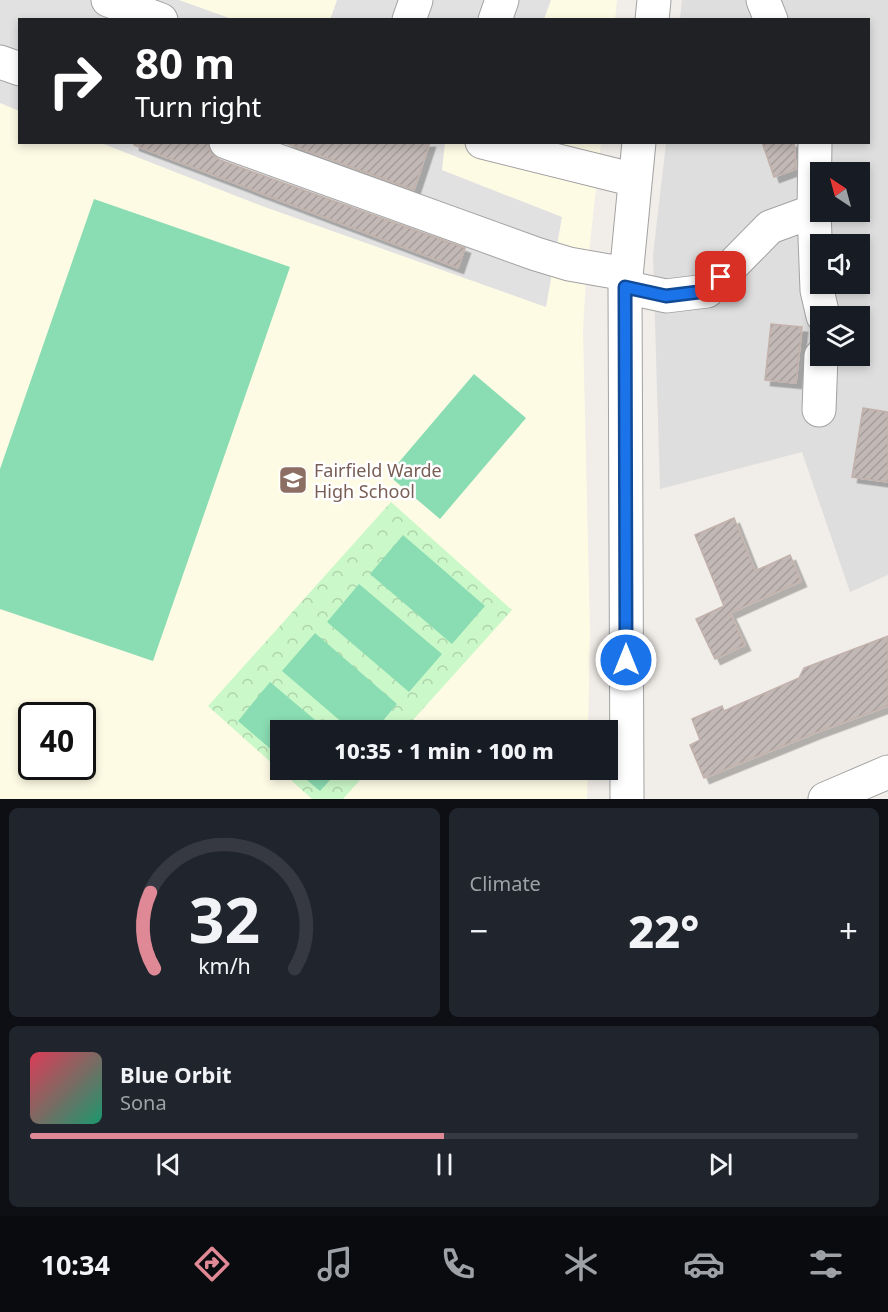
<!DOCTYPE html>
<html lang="en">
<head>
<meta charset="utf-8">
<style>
  :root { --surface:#171b24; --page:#20242c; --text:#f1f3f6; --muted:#9ea1a6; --line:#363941; --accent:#e08996 }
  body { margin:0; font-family:"Noto Sans",sans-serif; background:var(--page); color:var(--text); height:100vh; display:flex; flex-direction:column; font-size:22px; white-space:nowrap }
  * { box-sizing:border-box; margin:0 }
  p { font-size:20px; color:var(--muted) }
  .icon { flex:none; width:33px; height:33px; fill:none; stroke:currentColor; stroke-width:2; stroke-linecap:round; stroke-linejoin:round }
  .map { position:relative; height:799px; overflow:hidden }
  .side { display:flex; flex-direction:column; gap:9px; padding:9px; background:#0d0f14; flex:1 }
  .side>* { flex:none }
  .guide { position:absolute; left:18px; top:18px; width:852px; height:126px; border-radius:0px; box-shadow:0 3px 9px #0003; background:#202124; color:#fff; overflow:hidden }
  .needle { width:39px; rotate:324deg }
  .tools { position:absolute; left:810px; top:162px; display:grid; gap:12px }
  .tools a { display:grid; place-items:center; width:60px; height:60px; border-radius:0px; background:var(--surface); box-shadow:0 3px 9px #0003; font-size:30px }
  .speed { position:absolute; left:18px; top:702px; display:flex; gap:12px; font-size:30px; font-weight:700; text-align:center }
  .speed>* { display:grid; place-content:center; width:78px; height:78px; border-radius:50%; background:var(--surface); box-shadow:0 3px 9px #0003; line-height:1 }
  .speed .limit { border:3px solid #111; border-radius:9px; background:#fff; color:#111 }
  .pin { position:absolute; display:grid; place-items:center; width:51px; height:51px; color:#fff; margin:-26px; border-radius:12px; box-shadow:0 3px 9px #0006 }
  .me { position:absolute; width:66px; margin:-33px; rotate:0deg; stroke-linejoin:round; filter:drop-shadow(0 0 4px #0008) }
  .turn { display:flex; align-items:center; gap:21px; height:126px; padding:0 18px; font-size:27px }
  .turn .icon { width:78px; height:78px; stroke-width:2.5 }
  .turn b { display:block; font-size:42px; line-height:51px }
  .big { font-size:45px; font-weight:800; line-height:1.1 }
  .side .tile { flex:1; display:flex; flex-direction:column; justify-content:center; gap:9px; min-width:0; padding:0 21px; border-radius:9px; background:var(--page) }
  .side .dial { align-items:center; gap:0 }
  .dial svg { height:156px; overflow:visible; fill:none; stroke:var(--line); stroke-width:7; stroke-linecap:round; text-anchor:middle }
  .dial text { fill:var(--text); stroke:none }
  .song { display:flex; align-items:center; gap:18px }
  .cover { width:72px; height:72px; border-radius:9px; background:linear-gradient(135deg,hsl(350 70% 55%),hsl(160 70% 35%)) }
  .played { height:6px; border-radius:3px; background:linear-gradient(90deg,var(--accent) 50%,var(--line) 50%) }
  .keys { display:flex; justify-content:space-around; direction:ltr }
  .heat { display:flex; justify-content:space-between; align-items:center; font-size:33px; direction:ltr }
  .side .tiles { flex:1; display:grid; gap:9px; grid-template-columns:1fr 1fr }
  .tile:last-child { grid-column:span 2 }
  .trip { position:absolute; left:270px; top:720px; width:348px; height:60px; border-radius:0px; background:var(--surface); box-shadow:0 3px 9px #0003; font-weight:800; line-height:60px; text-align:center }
  .menu { display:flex; height:96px; justify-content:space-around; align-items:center; background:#090b0e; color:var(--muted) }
  .menu .icon { width:42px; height:42px }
  .menu .current { color:var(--accent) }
  .menu b { font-size:27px; color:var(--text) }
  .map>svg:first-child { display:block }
  .residential { fill:#dfdede; fill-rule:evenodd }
  .education { fill:#fefbe5; fill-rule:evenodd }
  .park { fill:url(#park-crowns) }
  .pitch { fill:#8adcb2 }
  .parking { fill:#e1e1e1 }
  .building { fill:url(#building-hatch); stroke:#c3b2ab; stroke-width:1.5; filter:url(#shadow) }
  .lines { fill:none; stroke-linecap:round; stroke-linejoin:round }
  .minor-casing { stroke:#a2a2a2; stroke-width:35 }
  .minor { stroke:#fff; stroke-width:33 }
  .route-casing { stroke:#114b97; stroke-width:15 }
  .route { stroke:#1a73e8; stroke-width:10 }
  .labels { text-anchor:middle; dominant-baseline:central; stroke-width:5; stroke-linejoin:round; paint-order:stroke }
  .education-label { font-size:18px; fill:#785e54; stroke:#fff; text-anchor:start }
</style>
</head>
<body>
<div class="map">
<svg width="888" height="799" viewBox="0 0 888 799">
  <defs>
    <pattern id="park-crowns" width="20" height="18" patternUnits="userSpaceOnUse" patternTransform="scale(1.5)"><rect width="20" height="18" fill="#cbf8c9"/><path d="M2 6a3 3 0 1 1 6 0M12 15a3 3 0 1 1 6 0" fill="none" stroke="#aed4ac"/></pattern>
    <pattern id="building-hatch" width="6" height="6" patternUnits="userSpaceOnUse" patternTransform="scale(1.5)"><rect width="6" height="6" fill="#c2b8b5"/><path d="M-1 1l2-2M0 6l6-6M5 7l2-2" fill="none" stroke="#a69e9b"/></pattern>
    <filter id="shadow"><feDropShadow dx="5.5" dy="5.5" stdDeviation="0" flood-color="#0004"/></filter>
  </defs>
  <rect width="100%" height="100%" fill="#f1ede9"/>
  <!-- residential -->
  <path class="residential" d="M682 0H888V575L850 592 802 452 660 489 653 255 666 143 868 142V20L680 19ZM820 172H860V212H820ZM820 244H860V284H820ZM820 316H860V356H820Z"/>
  <!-- education -->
  <path class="education" d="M0 0H617L615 20H20V142L601 143 586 280 583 330 590 631 588 730H280V770H588L587 799H0ZM32 716H82V766H32Z"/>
  <!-- park -->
  <path class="park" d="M391 502 512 610 404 730H280V770H369L343 799H312L208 706Z"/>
  <!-- pitch -->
  <path class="pitch" d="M94 199 290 267 153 661 0 609V469Z
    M474 374 526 418 440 519 388 475Z
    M403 535 485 606 452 644 370 574Z
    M359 584 442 654 409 692 327 622Z
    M315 633 397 704 375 730H351L282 671Z
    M270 682 327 730H280V757L238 721Z
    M295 770H339L320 791Z"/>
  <!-- parking -->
  <path class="parking" d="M0 0H179L232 19 20 20 19 111 0 103Z
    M337 0H551L544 19 330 20Z
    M101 143H445L442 170 562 217 546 307 262 206Z"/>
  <!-- building -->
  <path class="building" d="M134 142H208L211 154 220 160 465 248 458 268 134 145Z
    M283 142H430L414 190Z
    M762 142H794L796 169 774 177Z
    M771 324 802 327 796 383 765 380Z
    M863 408 888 412V482L852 477Z
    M734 518 755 571 790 555 801 581 730 613 745 645 715 659 696 619 724 606 695 535Z
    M888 636V706L815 733 704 778 690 745 700 740 692 719 722 706 724 711 799 678 804 668Z"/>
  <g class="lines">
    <!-- minor casing -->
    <g class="minor-casing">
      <path id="minor" d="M108 0 161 20
        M763 0 771 20
        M409 20 416 0
        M495 20 502 0
        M652 20 654 0
        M0 62 20 69
        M226 142 536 254 569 264 626 274
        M482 142 635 180
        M815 142 814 211 817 290 823 316
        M625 287 666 296 707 291 770 227 814 211
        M819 410 821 356
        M627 799 625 287 639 142
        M825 799 888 772"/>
    </g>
    <!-- minor -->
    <use href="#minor" class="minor"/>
  </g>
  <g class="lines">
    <!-- route casing -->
    <g class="route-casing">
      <path id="route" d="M626 660 625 287 666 296 707 291 721 277"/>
    </g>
    <!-- route -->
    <use href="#route" class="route"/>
  </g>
  <!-- icons -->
  <defs>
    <g id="school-square" transform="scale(1.5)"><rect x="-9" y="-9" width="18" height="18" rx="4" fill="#8d6e63" stroke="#fff"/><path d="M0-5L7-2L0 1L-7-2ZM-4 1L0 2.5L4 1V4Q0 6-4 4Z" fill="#fff"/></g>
  </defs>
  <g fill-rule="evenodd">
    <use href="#school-square" x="293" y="480"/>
  </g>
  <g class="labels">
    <!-- education labels -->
    <g class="education-label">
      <text x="314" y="470">Fairfield Warde<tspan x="314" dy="21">High School</tspan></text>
    </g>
  </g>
</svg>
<div class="tools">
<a><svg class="needle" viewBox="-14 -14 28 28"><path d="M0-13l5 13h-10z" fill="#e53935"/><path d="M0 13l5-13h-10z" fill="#9ea1a6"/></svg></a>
<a><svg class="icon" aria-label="sound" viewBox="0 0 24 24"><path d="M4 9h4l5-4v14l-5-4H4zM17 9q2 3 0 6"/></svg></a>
<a><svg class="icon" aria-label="layers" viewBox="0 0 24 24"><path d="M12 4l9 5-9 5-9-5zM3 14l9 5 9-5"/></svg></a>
</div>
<div class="speed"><div class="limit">40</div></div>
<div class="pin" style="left:721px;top:277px;background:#d93025"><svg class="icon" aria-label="arrive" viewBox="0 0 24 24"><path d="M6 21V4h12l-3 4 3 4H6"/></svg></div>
<svg class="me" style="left:626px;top:660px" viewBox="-20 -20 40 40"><circle r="17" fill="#1a73e8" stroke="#fff" stroke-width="3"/><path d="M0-11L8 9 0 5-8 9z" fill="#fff"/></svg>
<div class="trip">10:35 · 1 min · 100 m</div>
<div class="guide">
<div class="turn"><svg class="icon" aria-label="right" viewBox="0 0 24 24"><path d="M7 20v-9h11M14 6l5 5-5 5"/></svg><div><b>80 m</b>Turn right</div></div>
</div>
</div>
<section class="side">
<div class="tiles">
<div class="tile dial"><svg viewBox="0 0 100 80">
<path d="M14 69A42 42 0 1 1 86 69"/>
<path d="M14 69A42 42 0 0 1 12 30" stroke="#e08996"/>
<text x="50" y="56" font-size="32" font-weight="700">32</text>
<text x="50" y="72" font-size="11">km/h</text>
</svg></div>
<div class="tile"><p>Climate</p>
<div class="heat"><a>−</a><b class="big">22°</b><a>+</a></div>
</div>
<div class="tile">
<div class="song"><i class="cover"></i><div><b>Blue Orbit</b><p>Sona</p></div></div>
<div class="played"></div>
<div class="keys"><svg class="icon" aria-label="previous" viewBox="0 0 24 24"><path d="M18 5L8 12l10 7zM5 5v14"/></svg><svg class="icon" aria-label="pause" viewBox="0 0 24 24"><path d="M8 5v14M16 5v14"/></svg><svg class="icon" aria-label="next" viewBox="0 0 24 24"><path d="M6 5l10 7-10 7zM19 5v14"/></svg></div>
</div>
</div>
</section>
<nav class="menu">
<b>10:34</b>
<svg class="icon current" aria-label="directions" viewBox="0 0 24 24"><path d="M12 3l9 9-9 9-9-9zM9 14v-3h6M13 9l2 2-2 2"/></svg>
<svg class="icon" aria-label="music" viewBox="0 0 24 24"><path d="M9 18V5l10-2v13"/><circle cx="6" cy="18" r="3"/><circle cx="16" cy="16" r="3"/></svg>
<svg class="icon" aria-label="phone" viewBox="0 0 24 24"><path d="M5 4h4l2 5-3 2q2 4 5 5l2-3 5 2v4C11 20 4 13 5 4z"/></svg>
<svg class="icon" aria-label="climate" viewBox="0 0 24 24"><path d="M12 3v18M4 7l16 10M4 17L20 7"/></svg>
<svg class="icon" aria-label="car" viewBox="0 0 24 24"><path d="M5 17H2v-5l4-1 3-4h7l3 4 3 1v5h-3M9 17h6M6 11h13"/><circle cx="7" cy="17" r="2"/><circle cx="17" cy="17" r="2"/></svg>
<svg class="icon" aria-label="filters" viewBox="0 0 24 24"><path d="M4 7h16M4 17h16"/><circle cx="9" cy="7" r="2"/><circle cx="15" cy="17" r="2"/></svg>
</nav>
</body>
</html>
